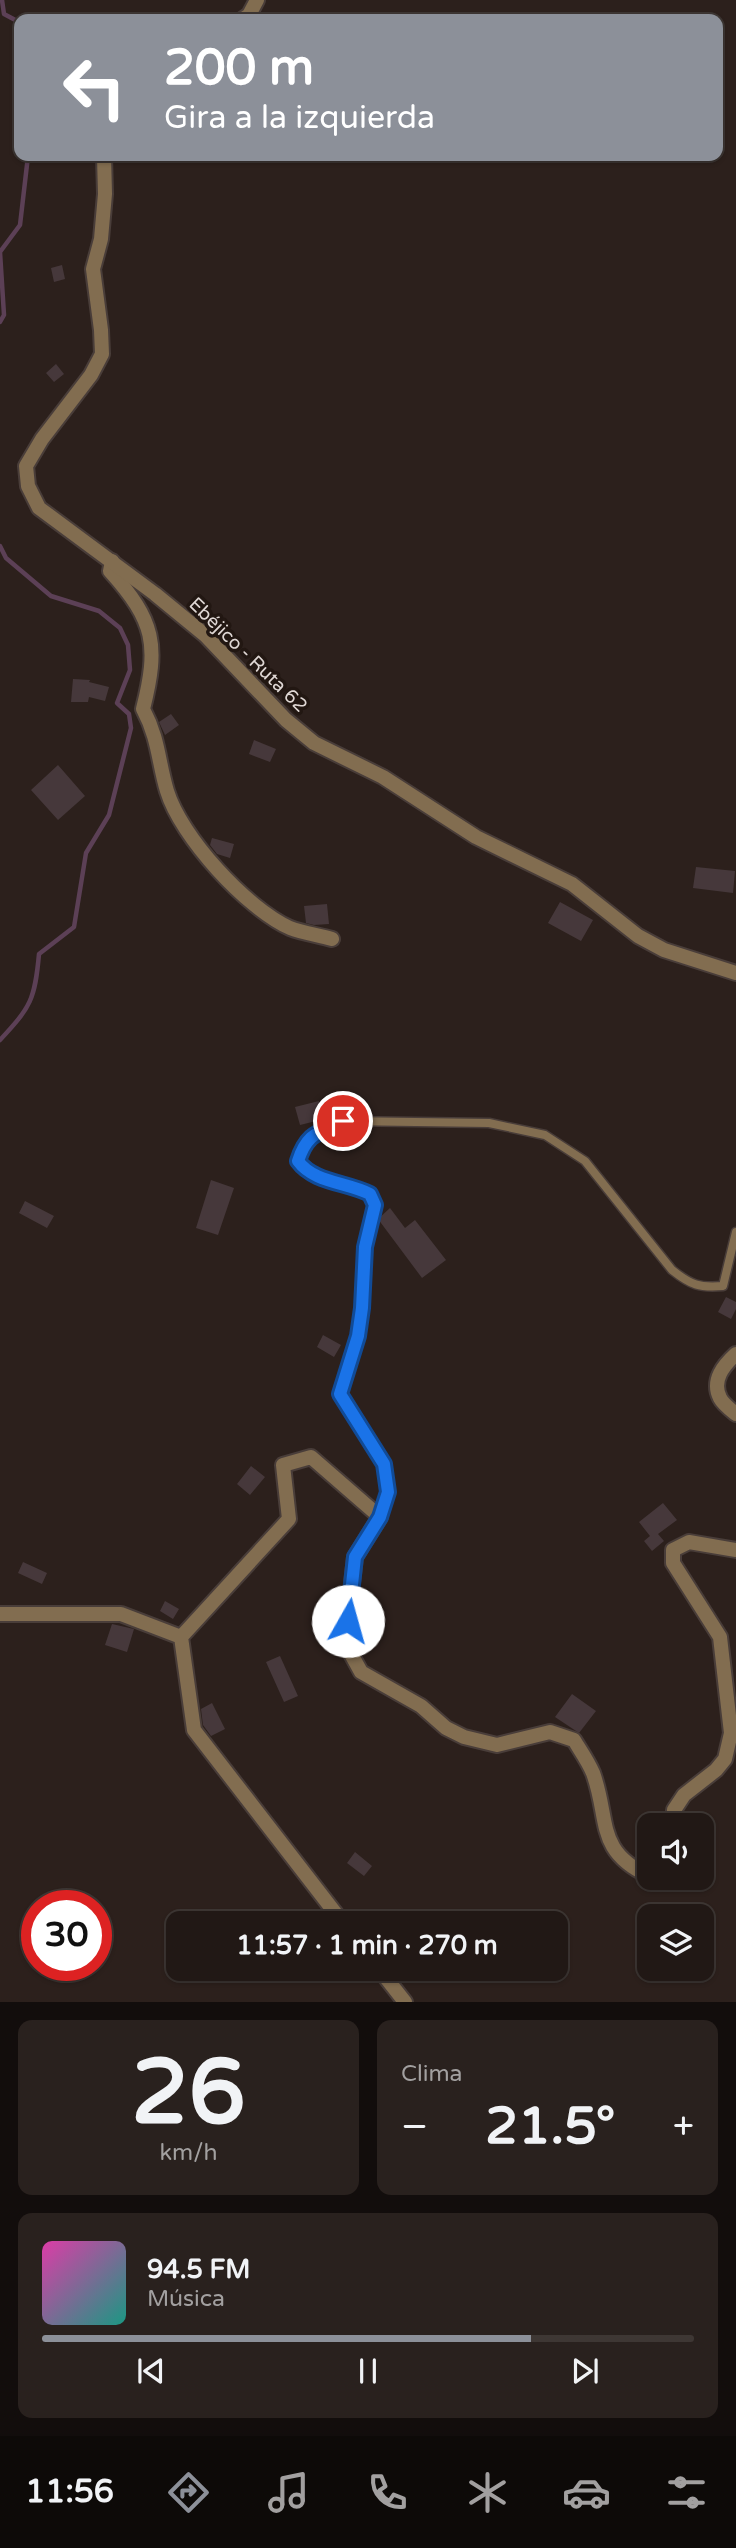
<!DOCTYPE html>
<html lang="es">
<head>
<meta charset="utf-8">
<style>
  :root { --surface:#211815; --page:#29211e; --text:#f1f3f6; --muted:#a2a0a0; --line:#3e3734; --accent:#8c9099 }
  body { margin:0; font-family:"Varela Round",sans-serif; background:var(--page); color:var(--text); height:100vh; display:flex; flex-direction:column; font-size:26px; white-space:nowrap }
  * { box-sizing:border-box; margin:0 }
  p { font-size:23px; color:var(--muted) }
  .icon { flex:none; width:38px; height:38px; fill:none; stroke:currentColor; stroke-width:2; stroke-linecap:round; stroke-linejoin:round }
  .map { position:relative; height:2002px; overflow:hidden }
  .side { display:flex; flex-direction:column; gap:18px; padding:18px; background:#120d0c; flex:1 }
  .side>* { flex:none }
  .guide { position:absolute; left:14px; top:14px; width:709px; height:147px; border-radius:14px; box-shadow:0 2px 5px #0004,0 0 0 2px var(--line); background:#8c9099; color:#fff; overflow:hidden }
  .tools { position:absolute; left:637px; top:1813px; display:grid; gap:14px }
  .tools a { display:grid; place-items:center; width:77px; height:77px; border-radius:14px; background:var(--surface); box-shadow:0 2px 5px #0004,0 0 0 2px var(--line); font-size:35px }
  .speed { position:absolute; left:21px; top:1890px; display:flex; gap:14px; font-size:35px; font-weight:700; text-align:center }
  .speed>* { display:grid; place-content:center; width:91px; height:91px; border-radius:50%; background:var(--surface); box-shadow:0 2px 5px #0004,0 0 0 2px var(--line); line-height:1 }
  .speed .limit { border:10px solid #d22; background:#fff; color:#111 }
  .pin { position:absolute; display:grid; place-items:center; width:60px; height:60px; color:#fff; margin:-30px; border:4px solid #fff; border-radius:50%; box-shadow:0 2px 7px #0007 }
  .me { position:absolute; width:77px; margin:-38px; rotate:7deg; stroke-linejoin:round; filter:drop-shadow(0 0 5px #0008) }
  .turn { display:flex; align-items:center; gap:24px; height:147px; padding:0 35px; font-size:32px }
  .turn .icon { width:91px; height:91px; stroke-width:2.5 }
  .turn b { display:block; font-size:49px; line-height:60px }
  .big { font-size:52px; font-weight:700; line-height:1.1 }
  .side .widget { flex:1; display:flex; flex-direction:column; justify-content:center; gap:10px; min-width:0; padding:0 24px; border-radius:14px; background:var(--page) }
  .side .dial { align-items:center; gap:0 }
  .dial b { font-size:91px; line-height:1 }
  .song { display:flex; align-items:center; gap:21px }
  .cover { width:84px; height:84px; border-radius:10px; background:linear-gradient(135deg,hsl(320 70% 55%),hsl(170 70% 35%)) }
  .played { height:7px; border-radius:4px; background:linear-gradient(90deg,var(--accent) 75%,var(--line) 75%) }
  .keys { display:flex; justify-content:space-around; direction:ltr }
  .heat { display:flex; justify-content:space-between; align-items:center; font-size:38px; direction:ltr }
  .side .tiles { flex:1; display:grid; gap:18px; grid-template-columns:1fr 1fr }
  .widget:last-child { grid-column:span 2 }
  .trip { position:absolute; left:166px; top:1911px; width:402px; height:70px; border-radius:14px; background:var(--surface); box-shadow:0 2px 5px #0004,0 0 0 2px var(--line); font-weight:700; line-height:70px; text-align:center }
  .menu { display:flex; height:112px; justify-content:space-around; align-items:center; background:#0d0a08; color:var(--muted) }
  .menu .icon { width:49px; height:49px }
  .menu .on { color:var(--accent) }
  .menu b { font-size:32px; color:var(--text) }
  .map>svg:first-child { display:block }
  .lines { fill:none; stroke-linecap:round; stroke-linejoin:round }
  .stream { stroke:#5c4056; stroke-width:4.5 }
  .building { fill:#46383b }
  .service-casing { stroke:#493d39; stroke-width:11 }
  .minor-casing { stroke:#493d39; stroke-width:18 }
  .tertiary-casing { stroke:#493d39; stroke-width:18 }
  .service { stroke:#826d50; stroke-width:8 }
  .minor { stroke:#826d50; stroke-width:14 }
  .tertiary { stroke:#826d50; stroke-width:14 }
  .route-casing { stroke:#114b97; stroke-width:18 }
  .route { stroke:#1a73e8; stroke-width:12 }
  .labels { text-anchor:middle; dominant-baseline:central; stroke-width:7; stroke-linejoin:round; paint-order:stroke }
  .street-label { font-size:19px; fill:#dfd7d4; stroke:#221712 }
</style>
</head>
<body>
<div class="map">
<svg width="736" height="2002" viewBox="0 0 736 2002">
  <rect width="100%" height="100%" fill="#2c201c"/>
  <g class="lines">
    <!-- stream -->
    <path class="stream" d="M2 0 4 14 19 22
      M0 322 4 315 0 252 20 225 28 156
      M0 546 6 558 51 596 99 611 120 628 128 645 130 670 117 703 129 714 131 728 109 815 86 853 74 927 39 954C35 999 31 1007 0 1040"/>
  </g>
  <!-- building -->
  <path class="building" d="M62 265 65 279 54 282 51 268Z
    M56 364 64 374 54 382 46 373Z
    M73 679 90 680 89 682 109 687 105 701 89 697 88 702H71Z
    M171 714 179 725 165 735 159 722Z
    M254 740 276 749 270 762 249 754Z
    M58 765 85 796 58 820 31 790Z
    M212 838 234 844 230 858 217 854 210 845Z
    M696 867 735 871 733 893 693 888Z
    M560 902 593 920 581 941 548 923Z
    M327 904 329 924 314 925 306 923 304 906Z
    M319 1101 324 1119 300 1125 295 1107Z
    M211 1180 234 1188 218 1235 196 1228Z
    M25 1201 54 1216 47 1228 19 1213Z
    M390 1208 405 1228 415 1220 446 1260 422 1278 378 1219Z
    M726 1297 736 1302V1309L731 1319 718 1312Z
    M323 1335 341 1345 334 1357 317 1347Z
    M251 1466 265 1477 250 1495 237 1484Z
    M663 1503 677 1520 658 1534 664 1541 652 1551 644 1541 650 1536 639 1522Z
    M23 1562 47 1573 42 1584 18 1573Z
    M165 1601 179 1609 173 1619 160 1611Z
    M112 1624 134 1629 127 1652 105 1645Z
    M280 1656 298 1696 284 1702 266 1662Z
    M572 1694 596 1711 579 1733 555 1717Z
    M212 1703 225 1729 211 1736 203 1725 201 1709Z
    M355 1852 372 1866 364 1876 347 1863Z"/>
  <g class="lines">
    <!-- service casing -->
    <g class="service-casing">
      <path id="service" d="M380 1517 388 1492 384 1464 340 1394 358 1336 362 1308 365 1247 375 1205 370 1194C347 1182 314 1183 298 1161L304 1143 318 1132 343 1121 489 1123 545 1135 585 1161 672 1270C691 1285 699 1288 723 1286L736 1232"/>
    </g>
    <!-- minor casing -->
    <g class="minor-casing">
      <path id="minor" d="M112 561 110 571C155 621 159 645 143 709 159 739 158 761 167 791 181 837 246 908 290 928 303 933 318 935 332 939
        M736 1354C724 1365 711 1380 720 1398 723 1404 731 1410 736 1414
        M0 1614H121L181 1637 289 1519 283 1465 311 1457 380 1517 355 1557 345 1643 361 1672 421 1706 446 1728 464 1737 497 1745 550 1732 574 1740C580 1750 588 1761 593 1773 610 1820 595 1851 649 1876
        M181 1637 194 1730 343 1923
        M675 1825 674 1810 684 1795 716 1770 725 1759 731 1733 720 1637 673 1563V1550L689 1542 736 1550
        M653 1878 673 1882 680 1878
        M379 1969 405 2002"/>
    </g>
    <!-- tertiary casing -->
    <g class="tertiary-casing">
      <path id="tertiary" d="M243 19 249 15 257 0
        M104 156 105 194 101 239 93 269 101 330 102 354 91 375 42 439 26 466 28 486 39 508 155 594 205 635 286 720 314 743 383 777 476 837 572 884 638 936 664 950 736 973"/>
    </g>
    <!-- service -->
    <use href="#service" class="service"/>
    <!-- minor -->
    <use href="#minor" class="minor"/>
    <!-- tertiary -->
    <use href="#tertiary" class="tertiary"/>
  </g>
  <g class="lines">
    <!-- route casing -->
    <g class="route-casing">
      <path id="route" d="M343 1121C318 1133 307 1133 298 1161 314 1183 347 1182 370 1194L375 1205 365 1247 362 1308 358 1336 340 1394 384 1464 388 1492 380 1517 355 1557 348 1621"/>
    </g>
    <!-- route -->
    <use href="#route" class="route"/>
  </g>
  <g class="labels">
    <!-- street labels -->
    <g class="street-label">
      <text transform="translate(248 655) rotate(44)">Ebéjico - Ruta 62</text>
    </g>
  </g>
</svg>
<div class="tools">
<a><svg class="icon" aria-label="sound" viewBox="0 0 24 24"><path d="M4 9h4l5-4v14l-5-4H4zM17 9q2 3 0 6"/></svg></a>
<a><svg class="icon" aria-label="layers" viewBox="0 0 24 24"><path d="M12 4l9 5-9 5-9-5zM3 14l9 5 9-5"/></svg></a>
</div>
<div class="speed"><div class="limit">30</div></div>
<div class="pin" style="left:343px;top:1121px;background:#d93025"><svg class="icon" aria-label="arrive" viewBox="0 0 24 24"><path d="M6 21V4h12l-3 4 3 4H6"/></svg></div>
<svg class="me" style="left:348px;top:1621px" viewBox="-20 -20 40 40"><circle r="19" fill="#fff"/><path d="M0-13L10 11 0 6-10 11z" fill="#1a73e8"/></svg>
<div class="trip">11:57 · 1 min · 270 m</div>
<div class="guide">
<div class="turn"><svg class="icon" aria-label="left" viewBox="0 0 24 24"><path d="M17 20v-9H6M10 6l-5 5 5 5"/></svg><div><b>200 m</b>Gira a la izquierda</div></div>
</div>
</div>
<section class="side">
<div class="tiles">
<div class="widget dial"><b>26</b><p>km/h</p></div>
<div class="widget"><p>Clima</p>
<div class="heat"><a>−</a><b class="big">21.5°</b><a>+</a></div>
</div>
<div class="widget">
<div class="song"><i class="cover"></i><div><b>94.5 FM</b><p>Música</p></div></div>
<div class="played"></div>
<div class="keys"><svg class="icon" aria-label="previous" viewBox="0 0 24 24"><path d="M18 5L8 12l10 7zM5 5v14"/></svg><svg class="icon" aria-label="pause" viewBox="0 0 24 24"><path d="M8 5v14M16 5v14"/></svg><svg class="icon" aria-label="next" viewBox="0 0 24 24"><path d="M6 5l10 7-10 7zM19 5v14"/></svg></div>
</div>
</div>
</section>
<nav class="menu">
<b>11:56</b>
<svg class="icon on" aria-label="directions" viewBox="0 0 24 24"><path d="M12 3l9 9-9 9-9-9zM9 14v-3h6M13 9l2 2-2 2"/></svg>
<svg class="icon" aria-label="music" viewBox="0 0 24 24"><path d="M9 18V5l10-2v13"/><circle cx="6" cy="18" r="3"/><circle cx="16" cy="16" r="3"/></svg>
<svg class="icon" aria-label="phone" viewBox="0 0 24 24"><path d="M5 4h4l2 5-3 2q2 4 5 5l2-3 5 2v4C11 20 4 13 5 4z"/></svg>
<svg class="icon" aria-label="climate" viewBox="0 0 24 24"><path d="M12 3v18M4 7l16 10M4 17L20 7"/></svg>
<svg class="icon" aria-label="car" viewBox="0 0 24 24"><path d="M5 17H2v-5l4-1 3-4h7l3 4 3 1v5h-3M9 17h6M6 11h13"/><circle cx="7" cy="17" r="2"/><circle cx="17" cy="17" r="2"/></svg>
<svg class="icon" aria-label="filters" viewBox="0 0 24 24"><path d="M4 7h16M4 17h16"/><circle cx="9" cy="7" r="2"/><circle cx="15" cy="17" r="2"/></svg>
</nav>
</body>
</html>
